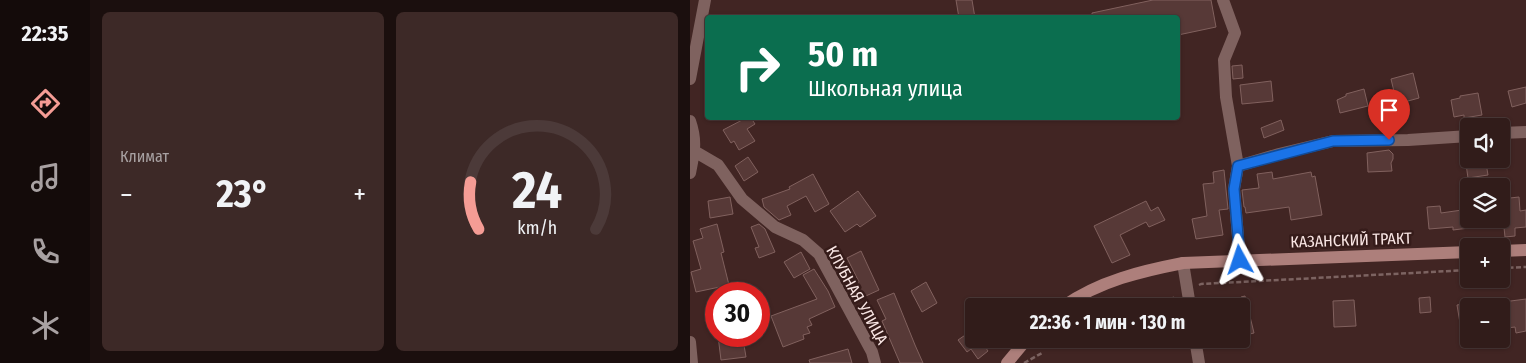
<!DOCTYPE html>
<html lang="ru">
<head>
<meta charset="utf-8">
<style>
  :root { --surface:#311c1a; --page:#3d2927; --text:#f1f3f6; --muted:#a8a1a2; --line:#4c3a39; --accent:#f59c95 }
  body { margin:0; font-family:"Fira Sans Condensed",sans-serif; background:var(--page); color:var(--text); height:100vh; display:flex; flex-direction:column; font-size:19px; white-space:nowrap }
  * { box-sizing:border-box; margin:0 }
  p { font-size:16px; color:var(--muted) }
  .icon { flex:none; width:28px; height:28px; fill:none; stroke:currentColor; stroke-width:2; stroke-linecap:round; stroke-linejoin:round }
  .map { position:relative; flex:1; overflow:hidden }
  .details { display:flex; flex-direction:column; gap:12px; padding:12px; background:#1b0f0e; width:600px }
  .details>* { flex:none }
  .hud { position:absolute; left:15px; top:15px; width:475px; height:105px; border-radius:5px; box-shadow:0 1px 4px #0004,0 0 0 1px var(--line); background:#0b6e4f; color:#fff; overflow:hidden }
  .fabs { position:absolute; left:770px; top:118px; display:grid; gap:10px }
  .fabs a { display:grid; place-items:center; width:50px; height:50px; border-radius:5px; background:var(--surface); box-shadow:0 1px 4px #0004,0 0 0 1px var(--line); font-size:25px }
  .speed { position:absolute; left:15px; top:282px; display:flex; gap:10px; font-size:25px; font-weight:700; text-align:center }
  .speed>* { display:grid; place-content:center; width:65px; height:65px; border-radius:50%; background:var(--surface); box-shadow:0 1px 4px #0004,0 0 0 1px var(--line); line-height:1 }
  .speed .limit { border:8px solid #d22; background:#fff; color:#111 }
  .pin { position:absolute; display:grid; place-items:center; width:42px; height:42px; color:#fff; margin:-51px -21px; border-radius:50% 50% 50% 0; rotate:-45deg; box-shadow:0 0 5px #0007 }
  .pin .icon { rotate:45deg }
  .me { position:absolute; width:55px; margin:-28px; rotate:355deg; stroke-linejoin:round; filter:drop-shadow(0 0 4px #0008) }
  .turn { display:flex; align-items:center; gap:18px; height:105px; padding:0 20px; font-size:22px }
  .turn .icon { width:65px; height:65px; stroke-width:2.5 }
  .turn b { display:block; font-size:35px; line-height:42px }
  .big { font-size:38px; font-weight:700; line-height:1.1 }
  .details .tile { flex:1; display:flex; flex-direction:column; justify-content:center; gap:8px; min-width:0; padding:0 18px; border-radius:8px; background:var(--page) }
  .details .dial { align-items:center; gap:0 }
  .dial svg { height:130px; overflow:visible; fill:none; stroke:var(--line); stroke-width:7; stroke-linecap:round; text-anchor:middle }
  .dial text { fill:var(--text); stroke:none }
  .heat { display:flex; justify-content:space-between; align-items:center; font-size:28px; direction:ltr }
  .details .tiles { flex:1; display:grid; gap:12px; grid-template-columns:repeat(2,1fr) }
  .trip { position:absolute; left:275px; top:298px; width:285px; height:50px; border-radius:5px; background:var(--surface); box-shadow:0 1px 4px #0004,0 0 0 1px var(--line); font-weight:700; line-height:50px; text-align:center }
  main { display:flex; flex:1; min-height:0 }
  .menu { display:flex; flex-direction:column; width:90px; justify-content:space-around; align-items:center; background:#140b0a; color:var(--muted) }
  .menu .icon { width:35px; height:35px }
  .menu .selected { color:var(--accent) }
  .menu b { font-size:22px; color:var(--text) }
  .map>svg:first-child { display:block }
  .building { fill:#573937; stroke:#81615e }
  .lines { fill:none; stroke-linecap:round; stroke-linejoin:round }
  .path { stroke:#7c6361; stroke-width:2.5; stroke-dasharray:5 2.5; stroke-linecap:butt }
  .street { stroke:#7f625f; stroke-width:12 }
  .secondary { stroke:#ad7f7b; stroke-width:12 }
  .route-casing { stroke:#114b97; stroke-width:12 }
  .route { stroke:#1a73e8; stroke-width:9 }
  .labels { text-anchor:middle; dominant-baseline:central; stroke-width:5; stroke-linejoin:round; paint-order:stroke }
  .street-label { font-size:16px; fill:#f9e6e4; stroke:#361c1a }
</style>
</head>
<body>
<main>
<nav class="menu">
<b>22:35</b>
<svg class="icon selected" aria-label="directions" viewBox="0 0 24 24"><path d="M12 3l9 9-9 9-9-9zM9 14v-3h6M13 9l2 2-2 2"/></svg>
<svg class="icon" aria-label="music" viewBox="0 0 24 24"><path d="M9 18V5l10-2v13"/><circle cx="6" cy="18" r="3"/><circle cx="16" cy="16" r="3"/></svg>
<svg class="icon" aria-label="phone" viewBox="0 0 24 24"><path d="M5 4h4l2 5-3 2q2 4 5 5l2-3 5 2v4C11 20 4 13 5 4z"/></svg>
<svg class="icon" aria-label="climate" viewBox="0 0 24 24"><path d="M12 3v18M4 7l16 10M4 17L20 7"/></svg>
</nav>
<section class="details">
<div class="tiles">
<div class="tile"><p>Климат</p>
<div class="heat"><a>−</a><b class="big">23°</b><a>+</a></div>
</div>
<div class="tile dial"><svg viewBox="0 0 100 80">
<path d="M14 69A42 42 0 1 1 86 69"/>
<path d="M14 69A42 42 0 0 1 9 40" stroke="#f59c95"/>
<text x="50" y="56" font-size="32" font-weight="700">24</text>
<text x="50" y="72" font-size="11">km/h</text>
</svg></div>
</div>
</section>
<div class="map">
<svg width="836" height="363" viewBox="0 0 836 363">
  <rect width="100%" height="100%" fill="#412523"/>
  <!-- building -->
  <path class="building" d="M266 0H282L285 18H269Z
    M463 0H521L526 27 488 35V18H402V13Z
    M552 65 553 78 543 79 542 66Z
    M723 73 729 98 707 104 701 79Z
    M581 81 583 101 552 104 550 85Z
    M836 87V103L822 107 818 91Z
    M674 89 678 106 650 113 647 100 656 96V94Z
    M788 93 792 115 774 118V115L764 117 761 100 770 98V96Z
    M56 118H61L65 124 57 129 65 141 49 150 44 141 41 143 33 130Z
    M591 120 594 130 574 138 571 128Z
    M699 150 703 154V159L701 163 702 171 678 172 677 153Z
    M58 157 68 172 54 181 45 166Z
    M789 161 790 164 796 163 798 175 778 178 776 164Z
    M534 170 538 209 529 210 533 235 506 239 502 219 517 216 513 184 524 183 523 172Z
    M582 172 583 179 621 172 622 177 625 176 632 215 601 220 599 207 556 213 555 207H554L552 190 569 188 567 174Z
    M123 174 139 204 125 212 116 196 97 206 101 215 89 220 74 207 72 199 100 189 99 187Z
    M168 191 186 216 170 227 167 224 155 232 140 211Z
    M40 197 43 214 20 218 18 201Z
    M829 197 830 211 836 210V227L825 228V236L815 237 811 199Z
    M456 201 461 211 468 207 475 220 459 227 456 222 430 235 440 255 422 263 404 226Z
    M750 206 751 213 779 209V228L763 230V227L739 229 737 207Z
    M27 224 34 252 31 253 39 285 6 292 1 272 11 269 3 241 13 238 10 229Z
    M69 224 75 229 85 252 69 258 65 248 69 247 61 227Z
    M171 251 189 290 167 300 161 286 169 282 157 258Z
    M111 252 120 269 104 278 94 262Z
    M124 269 138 291 145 307 119 319 122 325 117 327 120 333 113 335 114 339 93 347 81 316 127 299 113 275Z
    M236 282 247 303 232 312 221 291Z
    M204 293 225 345 233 363H210L192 321 196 319 187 300Z
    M555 296 564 333 551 336V297Z
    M740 297 741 312 730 313 729 298Z
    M836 299V331L826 333 825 327 817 328 813 302Z
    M664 300 666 326 644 327 643 301Z
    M779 303V341H773L767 305Z
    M284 329V339H295L291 341 298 351 288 359 281 349 277 352 268 340Z
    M28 336H49V339H53L56 357 31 360Z
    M158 349 162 363H120L119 360Z"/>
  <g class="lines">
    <!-- path -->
    <path class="path" d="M811 268 836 267
      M509 285 511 284 779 270
      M458 306 486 297
      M382 339H383
      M334 363 352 353"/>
    <!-- street -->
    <path class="street" d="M533 0 545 33 534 60 536 97 548 166 544 189 550 261
      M0 79 15 0
      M0 121C7 141 4 153 0 173
      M811 133 836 132
      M4 151 28 165 52 199 85 227 113 240 129 254 182 352 185 363
      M548 166 589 154 643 141 718 140 779 136
      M493 263 500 306
      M505 339 509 363
      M0 342 2 363"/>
    <!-- secondary -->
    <path class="secondary" d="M811 251 836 250
      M374 306C409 281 452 271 493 263L779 252
      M317 363 337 339"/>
  </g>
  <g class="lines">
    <!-- route casing -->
    <g class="route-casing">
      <path id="route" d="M550 260 544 189 548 166 643 141 699 140"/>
    </g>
    <!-- route -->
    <use href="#route" class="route"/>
  </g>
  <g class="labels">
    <!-- street labels -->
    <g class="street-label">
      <text transform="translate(661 240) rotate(-2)">КАЗАНСКИЙ ТРАКТ</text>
      <text transform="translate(167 295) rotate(61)">КЛУБНАЯ УЛИЦА</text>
    </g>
  </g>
</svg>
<div class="fabs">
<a><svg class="icon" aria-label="sound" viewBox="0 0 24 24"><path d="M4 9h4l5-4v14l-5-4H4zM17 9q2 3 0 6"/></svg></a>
<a><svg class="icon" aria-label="layers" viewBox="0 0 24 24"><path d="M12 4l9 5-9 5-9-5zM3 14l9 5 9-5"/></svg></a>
<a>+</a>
<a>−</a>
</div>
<div class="speed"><div class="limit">30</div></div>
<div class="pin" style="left:699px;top:140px;background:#d93025"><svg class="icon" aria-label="arrive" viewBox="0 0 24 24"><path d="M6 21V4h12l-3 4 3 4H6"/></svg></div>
<svg class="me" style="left:550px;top:260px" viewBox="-20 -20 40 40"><path d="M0-17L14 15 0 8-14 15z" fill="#1a73e8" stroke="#fff" stroke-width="4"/></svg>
<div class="trip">22:36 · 1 мин · 130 m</div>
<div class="hud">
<div class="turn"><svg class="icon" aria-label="right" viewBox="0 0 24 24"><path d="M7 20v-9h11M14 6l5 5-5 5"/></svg><div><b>50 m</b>Школьная улица</div></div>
</div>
</div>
</main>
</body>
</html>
